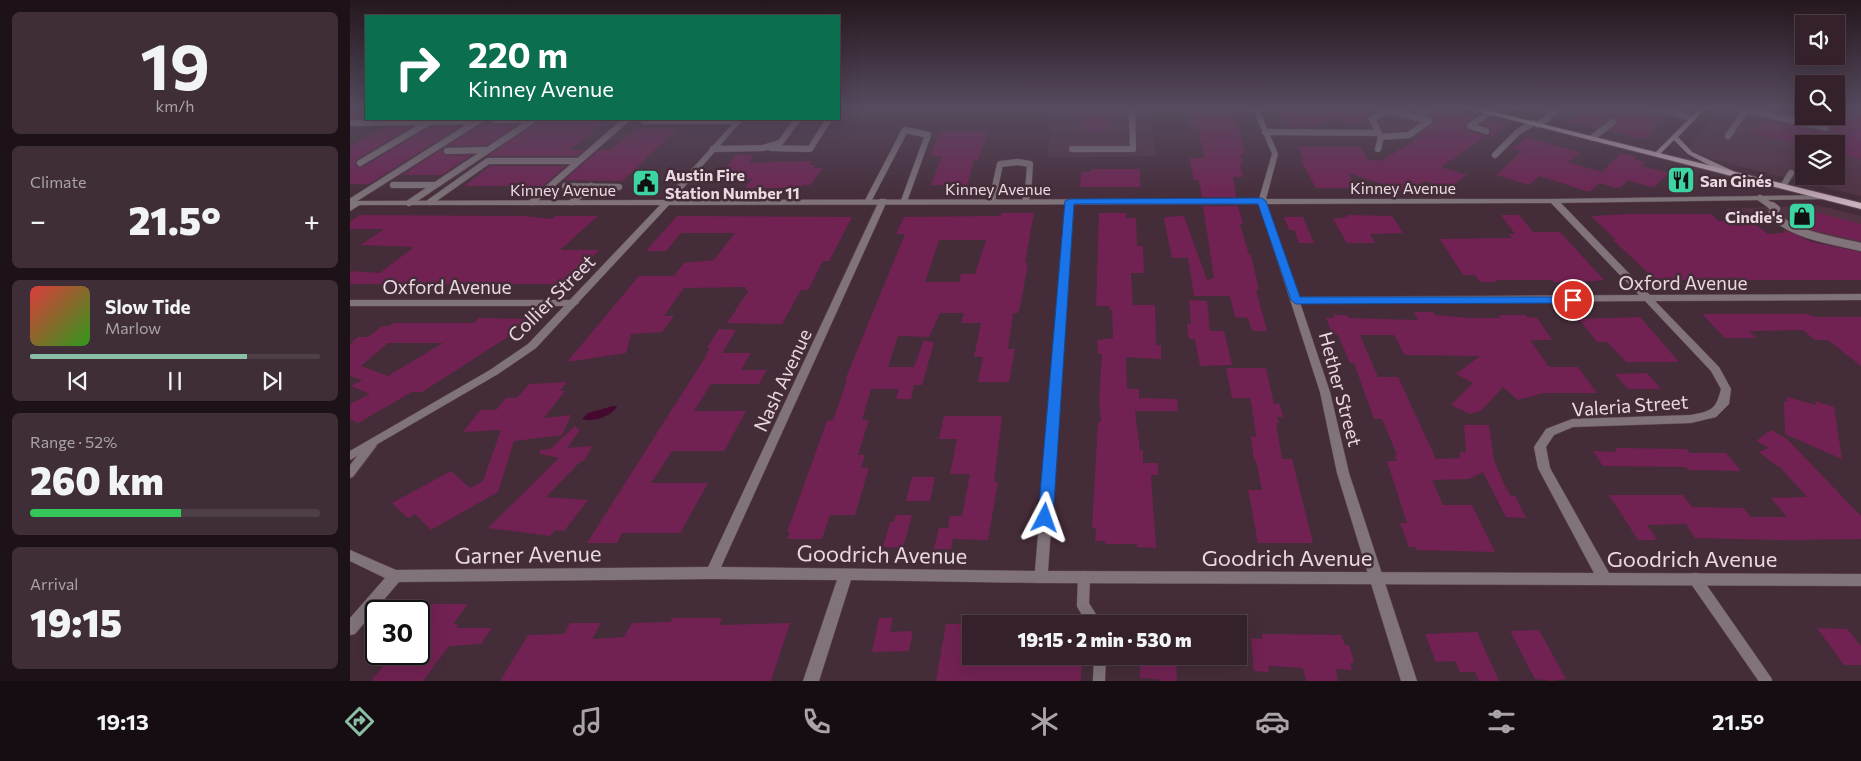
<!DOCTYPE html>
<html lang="en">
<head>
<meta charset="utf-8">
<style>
  :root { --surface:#34212b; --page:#3f2e37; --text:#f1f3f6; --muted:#a9a3a9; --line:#4e3e47; --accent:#8abfa5 }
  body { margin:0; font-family:Commissioner,sans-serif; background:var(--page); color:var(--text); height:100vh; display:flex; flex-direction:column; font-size:19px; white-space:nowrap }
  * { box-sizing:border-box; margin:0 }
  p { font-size:16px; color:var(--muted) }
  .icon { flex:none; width:28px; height:28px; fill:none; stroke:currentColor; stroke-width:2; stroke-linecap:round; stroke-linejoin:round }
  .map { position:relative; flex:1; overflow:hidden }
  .panel { display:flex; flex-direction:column; gap:12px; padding:12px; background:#1d1218; width:350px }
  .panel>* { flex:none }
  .banner { position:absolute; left:15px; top:15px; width:475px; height:105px; border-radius:0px; box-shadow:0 5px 20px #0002,0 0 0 1px var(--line); background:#0b6e4f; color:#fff; overflow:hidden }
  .tools { position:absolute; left:1445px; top:15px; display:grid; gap:10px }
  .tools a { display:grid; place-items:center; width:50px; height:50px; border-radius:0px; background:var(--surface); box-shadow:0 5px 20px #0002,0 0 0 1px var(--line); font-size:25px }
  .speed { position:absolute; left:15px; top:600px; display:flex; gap:10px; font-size:25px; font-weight:700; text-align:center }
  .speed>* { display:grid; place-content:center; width:65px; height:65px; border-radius:50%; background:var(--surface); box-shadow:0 5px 20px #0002,0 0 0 1px var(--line); line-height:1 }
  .speed .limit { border:2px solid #111; border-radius:8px; background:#fff; color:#111 }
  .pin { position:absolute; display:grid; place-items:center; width:42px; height:42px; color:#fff; margin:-21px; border:2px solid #fff; border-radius:50%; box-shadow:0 1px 5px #0007 }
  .me { position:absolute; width:55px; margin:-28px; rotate:4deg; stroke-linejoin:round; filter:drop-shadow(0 0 4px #0008) }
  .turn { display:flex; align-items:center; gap:18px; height:105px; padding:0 20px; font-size:22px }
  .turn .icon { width:65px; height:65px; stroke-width:2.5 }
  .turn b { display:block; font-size:35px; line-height:42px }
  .big { font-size:38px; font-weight:800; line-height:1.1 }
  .panel .tile { flex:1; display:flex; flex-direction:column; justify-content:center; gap:8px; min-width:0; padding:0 18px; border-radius:8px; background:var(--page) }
  .panel .dial { align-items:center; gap:0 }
  .dial b { font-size:65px; line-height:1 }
  .song { display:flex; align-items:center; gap:15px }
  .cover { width:60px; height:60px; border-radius:8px; background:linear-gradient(135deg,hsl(0 70% 55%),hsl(110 70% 35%)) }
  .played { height:5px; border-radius:2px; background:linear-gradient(90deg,var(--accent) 75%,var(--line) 75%) }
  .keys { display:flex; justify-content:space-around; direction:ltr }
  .heat { display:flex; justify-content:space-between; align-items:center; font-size:28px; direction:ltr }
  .charge { height:8px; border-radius:4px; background:linear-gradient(90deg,#34c759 52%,var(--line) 0) }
  .trip { position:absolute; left:612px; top:615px; width:285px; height:50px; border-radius:0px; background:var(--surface); box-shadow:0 5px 20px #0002,0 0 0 1px var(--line); font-weight:800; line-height:50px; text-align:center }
  .menu { display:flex; height:80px; justify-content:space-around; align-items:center; background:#150d11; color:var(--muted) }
  .menu .icon { width:35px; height:35px }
  .menu .active { color:var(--accent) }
  .menu b { font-size:22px; color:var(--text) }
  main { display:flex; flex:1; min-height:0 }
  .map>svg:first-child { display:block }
  .built { fill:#523344; fill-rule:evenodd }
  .water { fill:#45092f }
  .building { fill:#712252; fill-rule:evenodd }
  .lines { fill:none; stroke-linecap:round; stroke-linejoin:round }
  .service-far3-casing { stroke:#5f4854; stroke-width:7 }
  .service-far2-casing { stroke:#5f4854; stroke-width:9 }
  .service-far1-casing { stroke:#5f4854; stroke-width:11 }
  .service-casing { stroke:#5f4854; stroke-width:13 }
  .minor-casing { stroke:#5f4854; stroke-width:1 }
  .tertiary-casing { stroke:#5f4854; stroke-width:1 }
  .secondary-casing { stroke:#5f4854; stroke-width:1 }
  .primary-casing { stroke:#5f4854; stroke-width:2 }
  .service-far3 { stroke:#80747a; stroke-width:6 }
  .service-far2 { stroke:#80747a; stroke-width:8 }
  .service-far1 { stroke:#80747a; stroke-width:9 }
  .service { stroke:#80747a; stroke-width:12 }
  .minor { fill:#80747a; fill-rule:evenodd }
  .tertiary { fill:#80747a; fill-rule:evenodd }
  .secondary { fill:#ab96a0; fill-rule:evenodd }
  .primary { fill:#cbb1be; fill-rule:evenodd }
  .route { fill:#1a73e8; stroke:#114b97 }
  .labels { text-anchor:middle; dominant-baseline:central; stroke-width:5; stroke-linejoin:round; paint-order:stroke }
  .far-poi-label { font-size:16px; font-weight:bold; fill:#e8d8e0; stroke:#452c39; text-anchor:start }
  .far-street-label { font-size:16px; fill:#e8d8e0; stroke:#452c39 }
  .street-label { font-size:19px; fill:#e8d8e0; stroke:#452c39 }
  .near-street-label { font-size:22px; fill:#e8d8e0; stroke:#452c39 }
</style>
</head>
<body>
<main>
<section class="panel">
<div class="tile dial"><b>19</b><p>km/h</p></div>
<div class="tile"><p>Climate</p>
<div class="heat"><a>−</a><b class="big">21.5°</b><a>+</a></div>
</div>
<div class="tile">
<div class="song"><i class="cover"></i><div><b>Slow Tide</b><p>Marlow</p></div></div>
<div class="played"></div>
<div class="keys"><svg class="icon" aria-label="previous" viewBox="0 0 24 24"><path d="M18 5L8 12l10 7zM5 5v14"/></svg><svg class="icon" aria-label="pause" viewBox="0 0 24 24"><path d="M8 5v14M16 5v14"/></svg><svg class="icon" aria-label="next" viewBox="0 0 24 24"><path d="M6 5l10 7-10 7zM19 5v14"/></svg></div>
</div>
<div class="tile"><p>Range · 52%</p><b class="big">260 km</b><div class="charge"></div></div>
<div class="tile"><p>Arrival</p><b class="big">19:15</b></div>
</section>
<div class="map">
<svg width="1511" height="681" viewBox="0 0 1511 681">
  <rect width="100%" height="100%" fill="#452c39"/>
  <!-- built -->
  <path class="built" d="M700 109H798L807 156 698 158Z
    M938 109H1093L1125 117 1075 142Z
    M1165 109H1324L1291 140Z
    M1372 109H1414L1511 131V196L1335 153ZM1454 144H1486V176H1454Z
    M1467 205 1511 216V246L1374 209Z"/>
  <!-- water -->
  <path class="water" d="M263 406H267C263 416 242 423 232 419L238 413Z"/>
  <!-- building -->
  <path class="building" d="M735 109H758V131H734Z
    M837 109H852L853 112H884L895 153 890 155 893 164H891L890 166 893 177H883L886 197H852L849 180H844L839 158H854L848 127H840Z
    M928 109H1030L1019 115 1017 120 1002 125 982 118 964 127H938Z
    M1095 109 1125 116 1117 122 1115 127 1119 131 1135 136 1140 134 1141 129 1131 124 1138 119 1159 125 1139 138 1135 137 1091 167 1117 175 1099 188 1075 181 1067 186 1061 184 1053 189H1047L998 173 1007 188H966L951 161H953L952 159H954L948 147H1010L1019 160 1031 161 1055 146H1059H1056L1072 136 1068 135 1083 123 1081 117Z
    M1234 109H1281L1314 116 1302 127 1306 128 1295 139 1260 131 1268 123 1264 117 1260 118 1247 128 1218 122Z
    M1427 109H1454V116H1486V109H1511V159L1486 153V144H1447L1402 133 1416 120 1475 133 1481 130 1478 123 1425 111Z
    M0 110H16V118H0Z
    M192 119H259L219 150H234L227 156H138Z
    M132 124 167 125 137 145 98 146Z
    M110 126 19 184H0V146L34 128 60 127 7 159 5 163 7 167H13L80 127Z
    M287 128 327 129 272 181 214 180 249 150H260Z
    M590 131H638L628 160H624L617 185H581L592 156 580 155Z
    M1177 137 1231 153 1218 162 1252 172 1271 153 1286 157 1284 159 1295 162 1292 166 1319 173 1305 186 1300 187 1278 180 1271 187 1266 188 1249 183 1240 192 1189 176 1179 185 1146 175 1172 151 1162 149Z
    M92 149 93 154 97 156 121 155 92 175H52Z
    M386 155H403L399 163 462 161 459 165H465L463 168H473L460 185H452L451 188H395L402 179H366Z
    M140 166H216L193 186H114Z
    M741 169H790V187H730L731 172H741Z
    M853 206H888L893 224H890L899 255H901L909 290H906L917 331H902L898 318 885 317 880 296H844L838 258H822L814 219 815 217 834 216 857 280 864 278Z
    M1446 207 1511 224V241L1466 231 1444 222 1440 220Z
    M652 213H684L675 263H678L671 302 668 313H663L658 349H665L659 382H628L633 357H624L631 323H611L614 313H590L579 337 548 336 538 367H564L574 340 584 343 572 385H564L561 399H546L549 389H521L512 420H519L508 455H515L511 468H519L505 515H480L472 539H437L440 532H437L477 421 483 420 497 380H495L555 234H546L554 217 650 216ZM589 240H636L625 274H611L609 282H575Z
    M749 213H776V218H786L787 246H793L794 273H781L783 305H805L806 345H811V359L776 357 777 389H789V398L827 399 828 411H785L790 450H793V463H808V475H801L806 548 787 547V544H755V541H745L746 528H742L748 422H751L749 401 752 354H748L747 340 763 338 762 310H759L760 306H746Z
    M1280 214H1361L1369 221 1399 220 1418 234 1433 233 1435 230 1462 242 1511 252V280H1306L1263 240H1266L1241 216Z
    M10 215 174 216 202 219 205 216H248L210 250H249L217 284H0V271L30 273 64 247 11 245 34 229H0V222Z
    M999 215 1042 216 1053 233 1020 234 1025 243H997L983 219 997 217 996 216Z
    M1151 215H1169L1183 232H1210L1254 280H1247L1248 281 1204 282 1202 280H1145L1147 282H1130L1125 275H1113L1090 239 1162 238 1159 234H1165Z
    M327 216 502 217 479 261H473L458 290H451L432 324 377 323 399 290H395L396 287 334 288 314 316H324L312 332 281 334 276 353 217 362 289 276H324L334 263 364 260 385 233H331L316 251H296Z
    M934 217H953L964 243H949L944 230H939Z
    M839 300 857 301 860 331H874L882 365 850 366 845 339H839L837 324H841Z
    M1064 312H1083L1085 315 1120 318H1151L1149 315H1175L1177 317 1187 318 1202 340H1180L1199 367H1228L1247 393H1194L1168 400 1153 387 1131 411 1120 414 1101 405 1123 383 1106 374 1130 356 1055 355 1044 335H1010L1028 377H1048L1086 459 1110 458V451L1116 453 1114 425H1139L1144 460 1155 486 1161 496H1165L1176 518 1156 517 1133 472 1119 479 1082 480 1093 505H1122L1145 552 1067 550 1066 547H1059L1050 523H1057L1037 461H1047L1044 455H1047L1032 419H1024L1004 363H1000L988 335 982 333 976 318H984L983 315H997L998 318 1068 320Z
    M1352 314H1456L1467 317H1511V366L1478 340H1465L1453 330 1398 331 1407 338H1375Z
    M1290 317 1329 362H1276L1257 342H1247L1229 319Z
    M129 318 177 319 158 337 72 392H62L8 423 0 419V404L20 394 1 386 12 380 0 376V344L8 337H18L32 326H39L43 323H124ZM38 343H93L38 376 11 366Z
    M369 329 386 330 372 353H401L391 370H417L409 384H361L344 411H396L374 451H322L301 483H358L330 533H272L267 543H237L356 356H355L360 348H357Z
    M876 368H916L924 404H930L933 417H927L929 423H926L932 459H942L963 543H908L898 490H912L906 461H904L901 436 906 437 902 408 900 398H882Z
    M1297 373 1311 389H1278L1265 374Z
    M217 382 210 391H215L194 418 221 415 212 435 164 441 148 492 81 530 65 514 58 518 42 503 101 471 120 488 133 481 151 430 113 432 128 413 131 410H146L156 398H167L179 384Z
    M1437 397 1466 405 1465 401 1484 407 1492 459 1435 434 1434 401 1438 402Z
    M594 416H652L644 482H648L638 540 603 539 601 549H584L589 528H598L600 516H612L620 474H600L607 439H589Z
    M225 426 230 430 217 448 242 446 234 461H231L196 497 238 500 214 531 205 530 200 536 138 528 209 458 190 454V450L200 449Z
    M1421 430 1437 439 1511 516V539L1433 540 1345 538 1336 524 1297 525 1307 540H1288L1259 495H1333L1342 507 1393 508 1401 517H1437L1421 498 1457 497 1429 466H1427L1409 452 1419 448 1406 441Z
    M1265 448 1336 449 1340 453H1376L1391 471 1339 470 1336 467 1253 466 1243 451 1267 452Z
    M562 477H585L580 501H556Z
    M546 515H562L553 548 533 547 540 522H544Z
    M82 604H118L103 624H108L106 628H142L131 644 99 646 73 681H21L42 655H69V621Z
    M323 618H372L369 625 440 623 421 681H150L178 635 214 634 220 623H251L242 639 274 637 282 623 320 622Z
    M529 618H543L540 632 563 631 559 651 522 652Z
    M596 624H621V656H732L731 681H586Z
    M1467 628 1497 629 1511 646V665H1494Z
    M1189 630 1216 679 1202 681 1185 679 1160 631Z
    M1127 632 1149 681H1129L1125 672H1110L1105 661 1086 662 1075 634Z
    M912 634 991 635 995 645H999L1004 663H1000L1002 670 986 669 988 681H956L953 668 918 666 919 672 904 671 901 638 912 639Z
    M790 656H826L827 681H810V679L790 678Z"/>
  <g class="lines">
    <!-- service-far3 casing -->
    <g class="service-far3-casing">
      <path id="service-far3" d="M1306 109 1343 118
        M1392 109 1476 128
        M1066 118 1078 109
        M294 121H388
        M79 122 127 121
        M0 123 79 122 10 163
        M1188 125 1208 109
        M1136 131 1120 126 1138 113
        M915 132 1029 133
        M1378 136 1396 110
        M1031 137 1059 135 1079 121 1039 110
        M1242 138 1263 122
        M421 148 460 149 479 119
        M363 149 413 148 430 143 448 119
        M722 149H783L782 109
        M1028 149 1031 137 1022 119 1041 109
        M97 151 137 150
        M1145 155 1168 132 1183 123
        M43 185H85
        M215 186 269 187
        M1433 186 1441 173
        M1410 198 1424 208
        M518 201 555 130 578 135 554 201
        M642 201 650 164 668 162 680 164 678 193 675 201
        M0 202 131 119
        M80 202 138 161H228
        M182 202 277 119
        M222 202 241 186
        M59 203 183 120H145"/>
    </g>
    <!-- service-far2 casing -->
    <g class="service-far2-casing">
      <path id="service-far2" d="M1422 206 1426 209 1422 214C1445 236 1481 240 1511 247"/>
    </g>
    <!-- service-far1 casing -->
    <g class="service-far1-casing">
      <path id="service-far1" d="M0 473 22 444"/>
    </g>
    <!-- service casing -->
    <g class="service-casing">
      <path id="service" d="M734 577 733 605 745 624
        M1345 579 1416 681
        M749 681 750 656"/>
    </g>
    <!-- minor casing -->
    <g class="minor-casing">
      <path id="minor" d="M530 199H536L537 201 371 567 685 571 716 201 720 199 724 201 698 571 1244 573 1188 468 1184 447 1196 429 1222 419 1341 415C1361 411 1366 410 1371 389L1361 371 1295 301 946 303 941 300 946 297 1289 295 1201 203 1200 201 1204 199H1207L1300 295 1511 294V300L1305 301 1369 367 1381 389 1379 404 1366 417 1341 423 1223 427 1204 435 1196 447 1200 468 1259 573 1511 574V586L691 583 501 580 469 681H453L487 580 362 579 49 582 5 634 0 635V618L35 578 0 561V550L46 570 358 567Z
        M6 201H9L13 203 0 211V205Z
        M0 300H224L229 303 224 306H0Z"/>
    </g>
    <!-- tertiary casing -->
    <g class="tertiary-casing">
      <path id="tertiary" d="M903 109H909L928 154 916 199H1204L1475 195 1479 197 1475 199 1204 203 917 204 980 392 999 473 1067 681H1051L987 473 970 392 909 204 319 205 186 348 148 374 0 460V451L140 370 178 344 310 205H0V201L314 200 387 119H393L323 200 909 199 922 154Z"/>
    </g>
    <!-- secondary casing -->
    <g class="secondary-casing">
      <path id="secondary" d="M1349 109H1355L1328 137 1342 152 1383 171V175H1377L1338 154 1324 140 1308 156 1303 155Z"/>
    </g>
    <!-- primary casing -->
    <g class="primary-casing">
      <path id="primary" d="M1119 109H1132L1511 203V209Z"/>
    </g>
    <!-- service-far3 -->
    <use href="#service-far3" class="service-far3"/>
    <!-- service-far2 -->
    <use href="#service-far2" class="service-far2"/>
    <!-- service-far1 -->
    <use href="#service-far1" class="service-far1"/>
    <!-- service -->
    <use href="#service" class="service"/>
    <!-- minor -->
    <use href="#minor" class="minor"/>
    <!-- tertiary -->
    <use href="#tertiary" class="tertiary"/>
    <!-- secondary -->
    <use href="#secondary" class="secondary"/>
    <!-- primary -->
    <use href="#primary" class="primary"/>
  </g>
  <!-- sky -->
  <linearGradient id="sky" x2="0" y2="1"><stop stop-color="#26181f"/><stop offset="0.53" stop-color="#564b5f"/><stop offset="1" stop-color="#564b5f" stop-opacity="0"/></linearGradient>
  <rect width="1511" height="204" fill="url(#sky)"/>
  <!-- route -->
  <path class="route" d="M912 198 916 201 950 297H1223L1229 300 1223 303 946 304 941 300 908 204H724L703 518 700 522 695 523 690 522 688 518 715 201 720 199Z"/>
  <!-- icons -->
  <defs>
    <g id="restaurant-square" transform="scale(1.4375)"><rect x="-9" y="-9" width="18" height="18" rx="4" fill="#3dd4a3" stroke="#452c39"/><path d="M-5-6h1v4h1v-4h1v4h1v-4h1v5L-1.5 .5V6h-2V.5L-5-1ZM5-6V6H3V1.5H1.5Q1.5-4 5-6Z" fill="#111"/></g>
    <g id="civic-square" transform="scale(1.4375)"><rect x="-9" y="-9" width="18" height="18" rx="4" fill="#3dd4a3" stroke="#452c39"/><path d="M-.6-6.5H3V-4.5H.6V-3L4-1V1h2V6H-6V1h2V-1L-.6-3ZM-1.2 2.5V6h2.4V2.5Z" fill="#111"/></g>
    <g id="shop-square" transform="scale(1.4375)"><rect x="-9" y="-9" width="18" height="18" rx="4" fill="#3dd4a3" stroke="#452c39"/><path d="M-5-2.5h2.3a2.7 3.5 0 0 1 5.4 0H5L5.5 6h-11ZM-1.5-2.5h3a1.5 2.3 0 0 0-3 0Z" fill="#111"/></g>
  </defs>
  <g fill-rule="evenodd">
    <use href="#restaurant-square" x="1331" y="180"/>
    <use href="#civic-square" x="296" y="183"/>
    <use href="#shop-square" x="1452" y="216"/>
  </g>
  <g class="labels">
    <!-- far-poi labels -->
    <g class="far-poi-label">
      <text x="315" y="174">Austin Fire<tspan x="315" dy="18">Station Number 11</tspan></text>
      <text x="1350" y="180">San Ginés</text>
      <text x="1433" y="216" text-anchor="end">Cindie's</text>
    </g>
    <!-- far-street labels -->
    <g class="far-street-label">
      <text x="1053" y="187">Kinney Avenue</text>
      <text x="648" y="188">Kinney Avenue</text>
      <text x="213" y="189">Kinney Avenue</text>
    </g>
    <!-- street labels -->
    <g class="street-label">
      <text x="1333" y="282">Oxford Avenue</text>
      <text x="97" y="286">Oxford Avenue</text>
      <text transform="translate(201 298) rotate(-45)">Collier Street</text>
      <text transform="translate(432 380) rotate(-65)">Nash Avenue</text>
      <text transform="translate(991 389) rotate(75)">Hether Street</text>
      <text transform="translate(1280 405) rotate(-4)">Valeria Street</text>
    </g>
    <!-- near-street labels -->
    <g class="near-street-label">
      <text transform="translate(178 554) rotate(-1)">Garner Avenue</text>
      <text transform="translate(532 554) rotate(1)">Goodrich Avenue</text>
      <text x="937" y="557">Goodrich Avenue</text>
      <text x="1342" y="558">Goodrich Avenue</text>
    </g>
  </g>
</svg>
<div class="tools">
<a><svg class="icon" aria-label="sound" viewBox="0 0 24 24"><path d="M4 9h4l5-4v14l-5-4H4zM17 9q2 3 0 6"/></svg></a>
<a><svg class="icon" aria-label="search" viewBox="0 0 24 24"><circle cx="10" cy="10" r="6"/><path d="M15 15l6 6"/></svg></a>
<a><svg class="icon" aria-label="layers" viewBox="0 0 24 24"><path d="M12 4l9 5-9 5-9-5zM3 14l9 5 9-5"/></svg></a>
</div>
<div class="speed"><div class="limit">30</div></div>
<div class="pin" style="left:1223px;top:300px;background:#d93025"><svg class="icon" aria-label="arrive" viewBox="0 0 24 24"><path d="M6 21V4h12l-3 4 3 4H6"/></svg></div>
<svg class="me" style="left:695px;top:518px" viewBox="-20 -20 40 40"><path d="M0-17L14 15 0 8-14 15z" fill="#1a73e8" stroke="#fff" stroke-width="4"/></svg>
<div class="trip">19:15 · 2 min · 530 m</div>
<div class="banner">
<div class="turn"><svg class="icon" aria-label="right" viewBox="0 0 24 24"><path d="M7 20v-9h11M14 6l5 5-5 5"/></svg><div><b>220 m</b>Kinney Avenue</div></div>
</div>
</div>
</main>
<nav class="menu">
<b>19:13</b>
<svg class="icon active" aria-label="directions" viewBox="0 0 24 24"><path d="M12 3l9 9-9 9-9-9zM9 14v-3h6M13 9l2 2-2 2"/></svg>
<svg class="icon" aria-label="music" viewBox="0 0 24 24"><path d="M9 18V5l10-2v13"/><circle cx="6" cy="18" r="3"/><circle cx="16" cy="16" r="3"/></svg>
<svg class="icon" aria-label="phone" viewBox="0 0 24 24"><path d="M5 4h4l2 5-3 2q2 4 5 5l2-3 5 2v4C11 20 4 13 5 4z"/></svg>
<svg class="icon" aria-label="climate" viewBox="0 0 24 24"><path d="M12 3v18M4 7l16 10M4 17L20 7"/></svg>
<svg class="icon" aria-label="car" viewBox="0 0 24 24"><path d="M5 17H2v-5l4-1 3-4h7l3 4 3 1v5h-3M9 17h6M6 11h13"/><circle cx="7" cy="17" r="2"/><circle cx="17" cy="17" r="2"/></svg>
<svg class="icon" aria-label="filters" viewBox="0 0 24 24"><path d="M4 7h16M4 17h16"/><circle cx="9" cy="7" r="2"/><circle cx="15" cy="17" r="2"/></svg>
<b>21.5°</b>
</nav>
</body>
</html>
